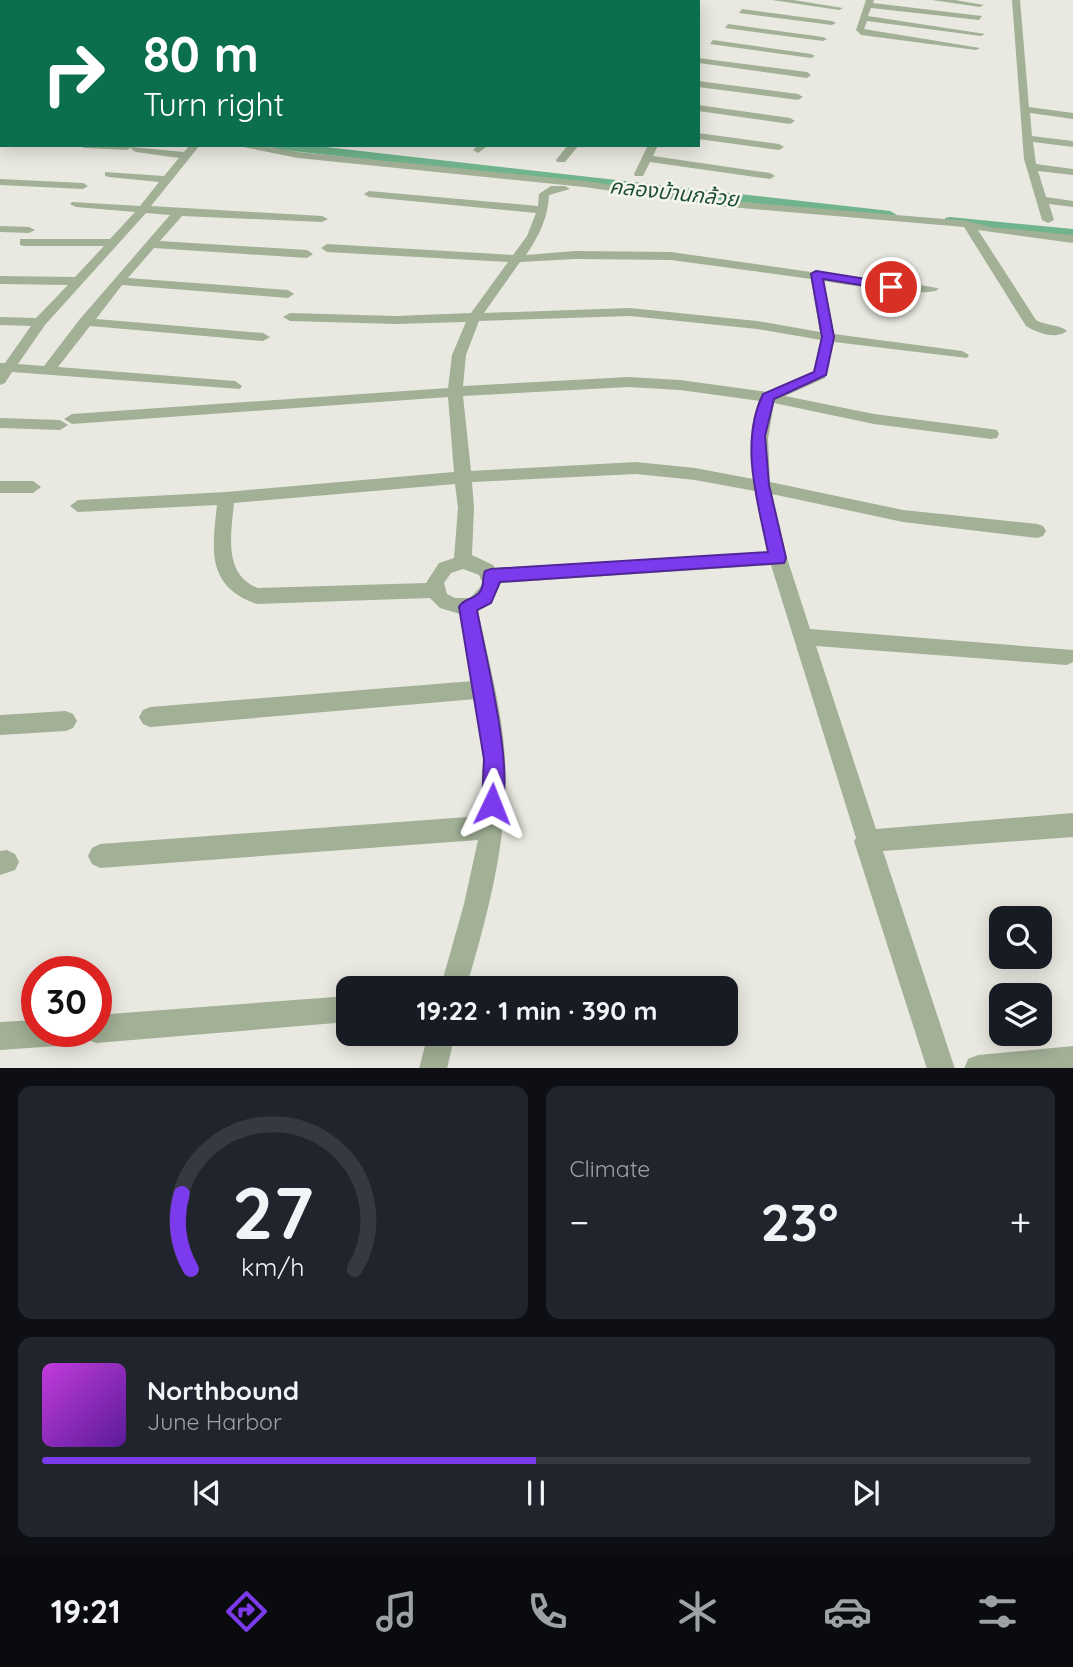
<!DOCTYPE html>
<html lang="en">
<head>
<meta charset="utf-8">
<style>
  :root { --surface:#171b24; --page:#20242c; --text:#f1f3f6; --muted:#9ea1a6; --line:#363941; --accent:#7c3aed }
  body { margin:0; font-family:Quicksand,"Noto Sans Thai",sans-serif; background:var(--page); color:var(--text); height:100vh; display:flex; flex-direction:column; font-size:26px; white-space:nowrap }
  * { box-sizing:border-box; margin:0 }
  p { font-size:23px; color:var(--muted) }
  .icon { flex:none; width:38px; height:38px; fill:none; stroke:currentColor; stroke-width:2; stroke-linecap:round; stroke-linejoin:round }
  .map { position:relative; height:1068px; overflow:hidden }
  .side { display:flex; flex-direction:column; gap:18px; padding:18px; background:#0d0f14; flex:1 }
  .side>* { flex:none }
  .hud { position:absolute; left:0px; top:0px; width:700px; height:147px; box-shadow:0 4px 18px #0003; background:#0b6e4f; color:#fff; overflow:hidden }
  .buttons { position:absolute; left:989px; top:906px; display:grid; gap:14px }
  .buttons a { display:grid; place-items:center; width:63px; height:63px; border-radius:14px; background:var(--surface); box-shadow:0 4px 18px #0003; font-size:35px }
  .speed { position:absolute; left:21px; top:956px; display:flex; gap:14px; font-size:35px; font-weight:700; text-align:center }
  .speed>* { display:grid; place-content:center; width:91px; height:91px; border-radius:50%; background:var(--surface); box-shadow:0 4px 18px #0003; line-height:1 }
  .speed .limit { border:10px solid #d22; background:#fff; color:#111 }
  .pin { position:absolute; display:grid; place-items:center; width:60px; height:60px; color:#fff; margin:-30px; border:4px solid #fff; border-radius:50%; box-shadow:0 2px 7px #0007 }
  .me { position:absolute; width:77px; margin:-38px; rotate:2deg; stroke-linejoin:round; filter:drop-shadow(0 0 5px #0008) }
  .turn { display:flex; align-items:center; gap:24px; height:147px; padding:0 28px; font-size:32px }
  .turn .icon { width:91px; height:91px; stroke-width:2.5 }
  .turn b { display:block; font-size:49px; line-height:60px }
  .big { font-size:52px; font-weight:700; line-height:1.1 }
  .side .card { flex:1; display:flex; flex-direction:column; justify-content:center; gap:10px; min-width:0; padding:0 24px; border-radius:14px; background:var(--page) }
  .side .dial { align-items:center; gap:0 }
  .dial svg { height:182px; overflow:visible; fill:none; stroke:var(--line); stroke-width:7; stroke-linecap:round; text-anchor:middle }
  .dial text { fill:var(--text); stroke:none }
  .song { display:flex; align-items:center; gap:21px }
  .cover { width:84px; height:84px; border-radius:10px; background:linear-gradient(135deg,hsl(290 70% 55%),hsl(270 70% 35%)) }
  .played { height:7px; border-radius:4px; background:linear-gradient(90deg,var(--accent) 50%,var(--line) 50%) }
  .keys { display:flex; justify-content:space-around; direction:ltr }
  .heat { display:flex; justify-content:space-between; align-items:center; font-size:38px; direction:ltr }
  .side .tiles { flex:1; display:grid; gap:18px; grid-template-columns:1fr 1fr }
  .card:last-child { grid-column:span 2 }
  .trip { position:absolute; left:336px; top:976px; width:402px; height:70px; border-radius:14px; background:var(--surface); box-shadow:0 4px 18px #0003; font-weight:700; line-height:70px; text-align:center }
  .tabs { display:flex; height:112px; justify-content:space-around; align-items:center; background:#090b0e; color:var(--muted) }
  .tabs .icon { width:49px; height:49px }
  .tabs .active { color:var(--accent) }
  .tabs b { font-size:32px; color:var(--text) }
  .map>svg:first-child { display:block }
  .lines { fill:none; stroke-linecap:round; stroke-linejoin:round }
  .canal { fill:#70b48d; fill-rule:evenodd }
  .lane { fill:#a2b096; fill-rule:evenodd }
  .street { fill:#a2b096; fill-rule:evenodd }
  .route { fill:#7c3aed; stroke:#51269a; stroke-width:2 }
  .labels { text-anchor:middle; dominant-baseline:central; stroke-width:5; stroke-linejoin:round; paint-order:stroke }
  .far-water-label { font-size:21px; font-style:italic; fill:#1d5036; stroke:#f7f6ee }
</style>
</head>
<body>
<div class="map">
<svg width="1073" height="1069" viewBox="0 0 1073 1069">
  <rect width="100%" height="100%" fill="#e9e9e1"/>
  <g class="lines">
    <!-- canal -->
    <path class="canal" d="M0 100H2V106H0Z
      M269 145H308L890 211 897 215 890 219 275 149Z
      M950 217 1073 229V237L945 224V218Z"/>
    <!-- lane -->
    <path class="lane" d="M159 0H164L161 2H155Z"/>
    <!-- street -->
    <path class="street" d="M214 0H224L213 2Z
      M298 0H308L297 2Z
      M371 0H380L370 2Z
      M631 0H639L630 2Z
      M692 0H700L691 2Z
      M772 0H793L843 8 839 10Z
      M866 0H874L873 3 982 16 979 20 871 8 868 16 985 34 981 36 867 21 864 29 980 48 976 50 861 35 856 30Z
      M932 0H955L984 5 980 7Z
      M1012 0H1020L1029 107 1073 113V119L1030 113 1032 136 1073 141V147L1033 142 1036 164 1073 169V175L1038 171 1046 197 1073 201V207L1049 204 1054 220 1048 223 1042 220 1024 159Z
      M742 9 832 21 836 23 832 25 739 13Z
      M728 24 823 37 827 39 823 41 725 28Z
      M713 40 811 54 815 56 811 58 710 44Z
      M698 58 807 72 811 75 807 78 699 63Z
      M698 81 798 94 803 97 798 100 698 87Z
      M698 105 790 118 795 121 790 124 698 111Z
      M2 116V122L0 123V117Z
      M698 133 779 144 784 147 779 150 698 139Z
      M0 139H2V145H0Z
      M79 145H131L132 147 127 150 84 148Z
      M190 145H200L151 206 322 216 328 219 322 222 182 216 160 241 307 250 313 254 307 258 154 248 128 278 288 290 294 294 288 298 122 285 96 319 263 333 270 337 263 341 90 326 58 367 235 381 242 386 240 389 12 372 5 383 0 385V363H5L31 326 0 325V317L36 318 68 285 0 284V276L75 277 104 246H24L20 245V239H110L135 212 76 207 70 204 72 202 140 206 159 182 109 177 105 176V172L164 176 179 158 136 152 131 149 132 147 184 152ZM146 213 170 215 80 319 44 366 18 364 45 325Z
      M233 145H258L298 152 584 181 718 200 968 221 990 227 1073 235V243L978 230 1036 320C1046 326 1059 324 1067 331 1055 340 1038 333 1026 326L964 227 718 206 584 187 298 158Z
      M478 145H489L478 153 473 150Z
      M568 145H579L565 162H557L556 160Z
      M648 145H658L653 156 770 173 775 176 770 179 650 162 643 176H635L634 174Z
      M0 179 83 183 88 186 83 189 0 185Z
      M551 186H565L570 189 549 195C548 218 539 236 526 255L575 251 671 252 811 272 816 270 822 273C838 276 934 285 939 289 926 299 844 284 824 281L834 334 962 351 969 355 967 358 834 342 825 378 785 396 874 414 991 429 997 430 999 434 997 438 991 439 874 424 774 403 768 439 770 482 903 510 1037 524 1043 526 1046 531 1043 536 1037 538 903 522 772 494 787 558 810 629 1073 650V662L1067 665 816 646 876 829 1073 813V837L883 851 955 1069H927L854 841 856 838 771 565 501 583 490 604 478 611C488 660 502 708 505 758 509 837 488 913 466 989H440L464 904 478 840 100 868 92 864 88 856 92 848 100 844 481 816 483 759 476 699 150 727 143 724 139 717 143 710 150 707 473 681 460 614 440 608 430 598 257 604C206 586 212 550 217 505L78 512 70 506 78 500 226 492 454 472 448 397 72 424 64 419 72 414 448 388 452 355 466 322 396 324 290 321 283 317 290 313 396 316 471 313 508 262 327 252 321 248 327 244 513 255 527 236 536 213 369 197 364 194 369 191 538 206 539 194ZM575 259 671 260 811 279 820 332 757 321 630 308 484 313 520 262ZM630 316 757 329 821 340 813 372 767 392 680 380 628 377 463 386 466 355 479 321ZM628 387 680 390 760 401 753 439V479L695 468 636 462 471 471 463 396ZM636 474 695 480 755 491 768 552 495 568 493 565 472 555 474 508 472 482ZM455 484 458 508 454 558 439 563 426 583 258 588C223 575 231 534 234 503ZM463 569 479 575 483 584 470 598H455L447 594 444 583 451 573Z
      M0 226 29 227 35 230 29 233 0 232Z
      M0 418 60 420 68 425 60 430 0 428Z
      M0 481H33L41 487 33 493H0Z
      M66 711 73 714 77 721 73 728 66 731 0 735V715Z
      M7 850 15 854 19 862 15 870 0 875V851Z
      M348 996V1022L96 1043 86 1039 84 1034 82 1041 72 1045 0 1050V1022L37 1020V1031H96V1015Z
      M428 1034H455L447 1069H419Z
      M1073 1046V1069H964L968 1059 978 1055Z"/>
  </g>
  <!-- route -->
  <path class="route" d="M816 271 891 283 897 287 891 290 823 279 834 337 826 375 774 399 765 436 769 485 786 558 784 563 500 582 491 603 477 610C485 655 516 774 500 812L492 815 485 812 482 804 484 759 459 607C464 598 472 600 478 594 485 588 482 578 485 571L491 569 768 552C758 502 739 443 763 394L814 372 822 337 811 274Z"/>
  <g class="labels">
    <!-- far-water labels -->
    <g class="far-water-label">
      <text transform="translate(674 192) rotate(6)">คลองบ้านกล้วย</text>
    </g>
  </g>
</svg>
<div class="buttons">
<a><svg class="icon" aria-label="search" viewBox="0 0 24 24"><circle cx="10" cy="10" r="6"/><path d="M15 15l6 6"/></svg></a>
<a><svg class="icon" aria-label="layers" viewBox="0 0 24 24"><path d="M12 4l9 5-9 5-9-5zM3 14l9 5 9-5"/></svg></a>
</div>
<div class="speed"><div class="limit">30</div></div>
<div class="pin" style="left:891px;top:287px;background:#d93025"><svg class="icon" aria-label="arrive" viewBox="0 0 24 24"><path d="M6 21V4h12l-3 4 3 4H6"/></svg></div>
<svg class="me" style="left:492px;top:804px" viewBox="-20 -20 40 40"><path d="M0-17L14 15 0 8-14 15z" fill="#7c3aed" stroke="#fff" stroke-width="4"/></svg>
<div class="trip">19:22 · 1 min · 390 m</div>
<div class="hud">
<div class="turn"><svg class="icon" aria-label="right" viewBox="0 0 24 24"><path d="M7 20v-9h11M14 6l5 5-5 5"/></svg><div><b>80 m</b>Turn right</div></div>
</div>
</div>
<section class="side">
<div class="tiles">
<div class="card dial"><svg viewBox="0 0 100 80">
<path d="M14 69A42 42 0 1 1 86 69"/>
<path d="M14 69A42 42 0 0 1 10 36" stroke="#7c3aed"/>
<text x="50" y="56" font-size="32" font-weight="700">27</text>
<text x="50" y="72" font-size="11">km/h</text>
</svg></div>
<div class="card"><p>Climate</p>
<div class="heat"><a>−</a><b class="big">23°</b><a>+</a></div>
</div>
<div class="card">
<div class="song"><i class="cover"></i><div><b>Northbound</b><p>June Harbor</p></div></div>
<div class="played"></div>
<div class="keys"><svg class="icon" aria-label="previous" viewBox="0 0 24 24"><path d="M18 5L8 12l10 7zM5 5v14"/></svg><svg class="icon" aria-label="pause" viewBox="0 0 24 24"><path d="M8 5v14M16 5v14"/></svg><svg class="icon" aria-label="next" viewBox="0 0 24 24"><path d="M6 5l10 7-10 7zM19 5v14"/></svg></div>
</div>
</div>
</section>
<nav class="tabs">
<b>19:21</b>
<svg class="icon active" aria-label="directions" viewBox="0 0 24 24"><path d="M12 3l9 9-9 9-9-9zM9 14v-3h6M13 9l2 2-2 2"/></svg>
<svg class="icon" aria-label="music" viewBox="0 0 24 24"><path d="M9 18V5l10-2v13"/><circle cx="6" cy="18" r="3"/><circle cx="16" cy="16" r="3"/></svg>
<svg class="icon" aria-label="phone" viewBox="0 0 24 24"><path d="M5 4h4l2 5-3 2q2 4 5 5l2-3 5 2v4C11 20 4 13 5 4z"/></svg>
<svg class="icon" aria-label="climate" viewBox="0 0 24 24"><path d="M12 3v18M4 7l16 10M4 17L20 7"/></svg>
<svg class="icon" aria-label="car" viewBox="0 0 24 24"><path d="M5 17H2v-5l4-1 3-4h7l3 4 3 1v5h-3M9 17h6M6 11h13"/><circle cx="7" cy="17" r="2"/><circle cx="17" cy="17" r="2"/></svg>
<svg class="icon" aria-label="filters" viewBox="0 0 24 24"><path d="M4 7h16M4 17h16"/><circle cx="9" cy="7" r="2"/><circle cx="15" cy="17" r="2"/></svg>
</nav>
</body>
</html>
